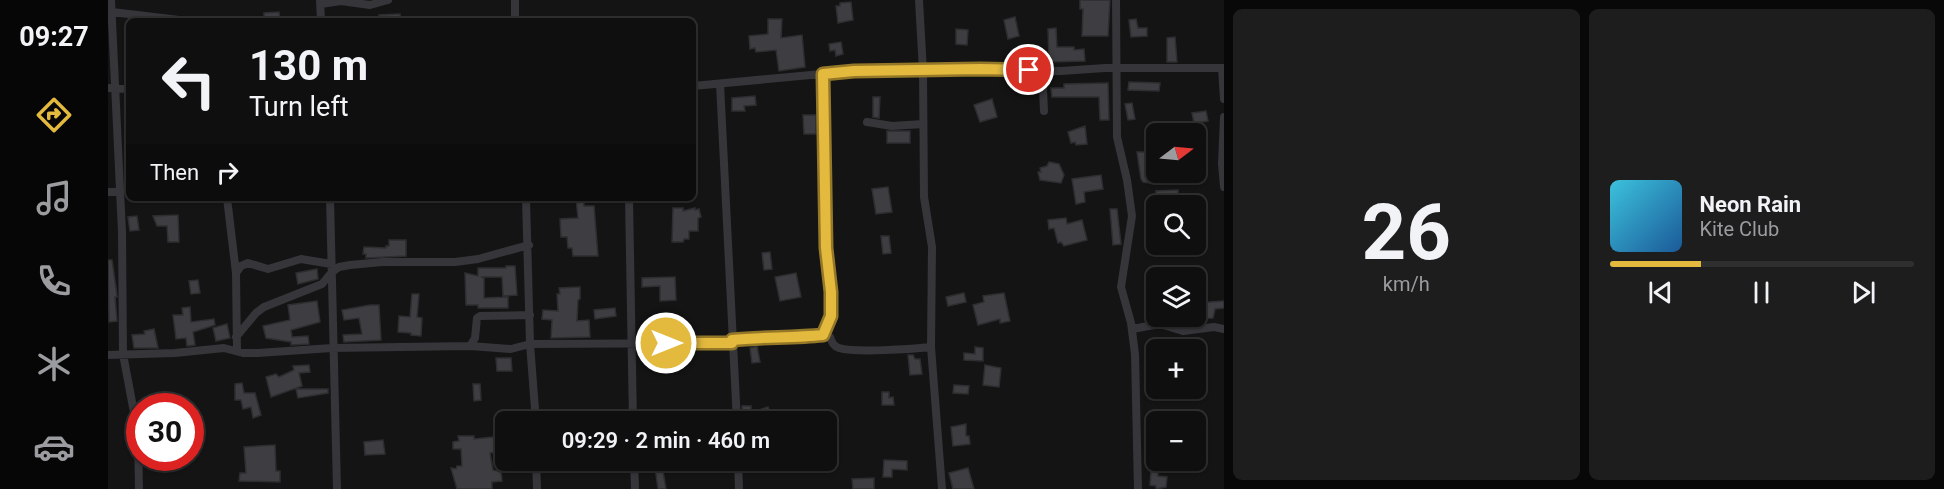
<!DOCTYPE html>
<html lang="en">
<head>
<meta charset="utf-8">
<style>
  :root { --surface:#0f0f10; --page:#1d1d1e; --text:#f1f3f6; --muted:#9b9c9f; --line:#2f2f30; --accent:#e3b93e }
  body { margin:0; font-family:Roboto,sans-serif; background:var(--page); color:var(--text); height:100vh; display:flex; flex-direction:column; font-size:22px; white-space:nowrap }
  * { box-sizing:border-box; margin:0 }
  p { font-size:20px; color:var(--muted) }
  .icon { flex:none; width:33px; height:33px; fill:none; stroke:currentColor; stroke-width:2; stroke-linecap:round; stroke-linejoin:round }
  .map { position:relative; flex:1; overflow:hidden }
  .sheet { display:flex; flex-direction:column; gap:9px; padding:9px; background:#080809; width:720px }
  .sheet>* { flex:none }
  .guide { position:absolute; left:18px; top:18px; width:570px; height:183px; border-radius:9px; box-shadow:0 2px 4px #0004,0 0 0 2px var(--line); background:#0f0f10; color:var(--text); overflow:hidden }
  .needle { width:39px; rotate:74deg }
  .buttons { position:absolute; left:1038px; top:123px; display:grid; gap:12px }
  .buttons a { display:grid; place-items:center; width:60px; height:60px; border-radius:9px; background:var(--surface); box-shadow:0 2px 4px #0004,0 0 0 2px var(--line); font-size:30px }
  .speed { position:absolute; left:18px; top:393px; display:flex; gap:12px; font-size:30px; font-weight:700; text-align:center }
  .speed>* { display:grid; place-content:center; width:78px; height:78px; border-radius:50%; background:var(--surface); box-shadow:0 2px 4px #0004,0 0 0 2px var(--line); line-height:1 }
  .speed .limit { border:9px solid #d22; background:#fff; color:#111 }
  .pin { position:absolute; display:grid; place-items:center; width:51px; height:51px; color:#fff; margin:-26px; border:3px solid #fff; border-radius:50%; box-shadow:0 2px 6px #0007 }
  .me { position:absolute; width:66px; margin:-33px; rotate:90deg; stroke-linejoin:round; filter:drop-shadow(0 0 4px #0008) }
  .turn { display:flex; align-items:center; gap:21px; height:126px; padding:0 24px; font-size:27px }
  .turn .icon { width:78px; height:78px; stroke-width:2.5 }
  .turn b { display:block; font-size:42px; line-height:51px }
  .then { display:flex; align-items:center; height:57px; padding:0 24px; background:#0003; gap:12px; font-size:22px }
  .sheet .widget { flex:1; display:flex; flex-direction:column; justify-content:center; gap:9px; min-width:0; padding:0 21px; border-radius:9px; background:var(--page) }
  .sheet .dial { align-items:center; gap:0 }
  .dial b { font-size:78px; line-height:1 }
  .song { display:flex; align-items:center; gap:18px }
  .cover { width:72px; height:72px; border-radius:9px; background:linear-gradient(135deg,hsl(190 70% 55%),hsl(210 70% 35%)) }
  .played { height:6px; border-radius:3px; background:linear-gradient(90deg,var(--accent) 30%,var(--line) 30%) }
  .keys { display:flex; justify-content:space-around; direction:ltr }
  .sheet .tiles { flex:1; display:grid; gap:9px; grid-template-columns:repeat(2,1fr) }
  .trip { position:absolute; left:387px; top:411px; width:342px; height:60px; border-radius:9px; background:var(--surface); box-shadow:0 2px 4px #0004,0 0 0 2px var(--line); font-weight:600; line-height:60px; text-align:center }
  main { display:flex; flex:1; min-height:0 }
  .tab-bar { display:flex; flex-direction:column; width:108px; justify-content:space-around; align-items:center; background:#060606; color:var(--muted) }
  .tab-bar .icon { width:42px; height:42px }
  .tab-bar .current { color:var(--accent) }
  .tab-bar b { font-size:27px; color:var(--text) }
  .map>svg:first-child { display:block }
  .building { fill:#3e3e42; stroke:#2e2e31; stroke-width:1.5 }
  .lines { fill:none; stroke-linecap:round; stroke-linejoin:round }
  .minor { stroke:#35353a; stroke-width:8 }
  .route-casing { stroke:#947828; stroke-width:15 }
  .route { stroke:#e3b93e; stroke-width:10 }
</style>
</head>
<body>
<main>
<nav class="tab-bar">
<b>09:27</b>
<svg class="icon current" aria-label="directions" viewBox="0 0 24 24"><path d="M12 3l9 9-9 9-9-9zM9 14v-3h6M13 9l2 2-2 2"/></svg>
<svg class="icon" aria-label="music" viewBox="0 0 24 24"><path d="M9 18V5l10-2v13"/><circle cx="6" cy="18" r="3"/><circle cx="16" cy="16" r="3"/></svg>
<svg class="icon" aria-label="phone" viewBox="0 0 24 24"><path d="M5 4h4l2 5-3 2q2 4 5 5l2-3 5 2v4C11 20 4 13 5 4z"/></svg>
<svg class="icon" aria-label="climate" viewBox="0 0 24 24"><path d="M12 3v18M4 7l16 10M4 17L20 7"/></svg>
<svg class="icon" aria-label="car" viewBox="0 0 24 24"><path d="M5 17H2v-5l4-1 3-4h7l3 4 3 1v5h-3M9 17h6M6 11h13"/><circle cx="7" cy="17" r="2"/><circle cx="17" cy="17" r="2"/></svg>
</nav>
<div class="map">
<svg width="1116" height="489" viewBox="0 0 1116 489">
  <rect width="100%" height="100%" fill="#141415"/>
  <!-- building -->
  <path class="building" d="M972 0H1002L1000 36H974L975 9H972Z
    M743 2 745 20 730 23 728 6H732V3Z
    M171 12 172 21H156V13Z
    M292 14 293 21H271V15Z
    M907 17 911 36 900 39 896 20Z
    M660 19H674L673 38 694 35 697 67 671 71 668 50 648 52 647 48 642 49 641 36 660 34Z
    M1028 19 1030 28H1039V36L1023 37 1021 20Z
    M948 28 949 47H966V50L976 49 977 61 941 62 940 29Z
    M848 29 860 30 859 45 848 44Z
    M1067 37 1069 62H1059V38Z
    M733 42 735 54 728 56 727 50 722 51 721 44Z
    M1021 82 1052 83 1051 91 1020 90Z
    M1000 83 1001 120H992L991 97H944L943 88H956V84Z
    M647 96 648 105 636 106 637 111H624V98Z
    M765 97H772L771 118 765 117Z
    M884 99 889 117 872 122 866 105Z
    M1024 103 1027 119 1020 120 1017 104Z
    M1098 111 1100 121 1086 123 1084 113Z
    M695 115H708V134H696Z
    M977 126 979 144 968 145 967 142 963 143 960 132Z
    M779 131H802V143H779Z
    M1029 152H1046V169H1048V172H1058L1060 180 1042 183 1035 182 1033 179Z
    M941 162 951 164 956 175 953 183 932 180 930 172H933L932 168 939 166Z
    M993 175 995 189 976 192 977 202 968 204 964 179Z
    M780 187 784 212 768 214 764 189Z
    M1070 190V197L1048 198V191Z
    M468 198H476V206H486L490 256H465L464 248H460L459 237H453L452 219 470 218Z
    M565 208H575V211L587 208V210L591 209 593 217 590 218V231H581V239H576L575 242H564Z
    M1002 209H1009L1013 244 1005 245Z
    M70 215 71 242H60L59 226H49L45 216Z
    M29 216 31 230 22 231 20 217Z
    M958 218 959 224 974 220 979 240 956 246 953 242 950 243 946 228 941 229 940 220Z
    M773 236H781L783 253 775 254Z
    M281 240H298V256L258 258V254H255L256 247 278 248V246H281Z
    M662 252 664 269 656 270 654 253Z
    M0 260H4L8 288 9 297H7L9 321 1 322Z
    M398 266H407L409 295 395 296 394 277H373L376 278V298L400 297V308H370V305H358L357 273 370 276V268H398Z
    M209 269 210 279 190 284 188 273Z
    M688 273 693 297 672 301 667 277Z
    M567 277 568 300 552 301V286L534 287V278Z
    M90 280 92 293 83 294 81 281Z
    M472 287V299L470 300 469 321 481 320 482 337 443 338 444 320 434 319 435 310 450 311 449 294H452L451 288Z
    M856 293 858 302 840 306 838 297Z
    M896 293 902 321 892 323V319L870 325 865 305 876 302 875 296Z
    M304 294H311L309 317 314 318 313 336 303 335V333L290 332 291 316 302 317Z
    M209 301 212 322 183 330 184 337 200 336 201 344 183 345V342L158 338 155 326 182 320 180 305Z
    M1116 301V308L1107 309 1105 318 1090 319V323H1069V316H1088V303Z
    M262 305H271L273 340 236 342 235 335 254 334 251 318 236 320 234 310Z
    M82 307 83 322 106 319 107 325 85 332 87 345 79 346 78 338 68 339 65 315H75L74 308Z
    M507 308 508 316 487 319 486 310Z
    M119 324 122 338 108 341 105 328Z
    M46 329 50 348H26L24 335 37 334 36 331Z
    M649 346 652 362 644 363 642 348Z
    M867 347 875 348V361L856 360V353L867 354Z
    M800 355H805L807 359H812L814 374 802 375Z
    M388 358H403L404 371H389Z
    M201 365 202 372 191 373 194 386 163 397 158 377 168 374 171 377 186 370 185 366Z
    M877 365 893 368 891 387 875 385Z
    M134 383 136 393H147L153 415 145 418 143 407 135 409 133 400H127V384Z
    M365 384H372L373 400 366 401Z
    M846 385 861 386 860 394 845 393Z
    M188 389H220V393L190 398Z
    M774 392H781V398L785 397 786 405H774Z
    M634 406H643V422H635Z
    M660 407 665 422H656L651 410Z
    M858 424V436H861L862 444 845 446 843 427Z
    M350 436H366V439L385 437 390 452 382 453 385 470 393 472 394 481 384 482V489H349L343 468 348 469 349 466H354L353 449H345V442L351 441Z
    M275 440 277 454 257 455 256 442Z
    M167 445 168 471H172V482L131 481 132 473H138L136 447Z
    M540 460H564V464L554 466 558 489H550L547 467 541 468Z
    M776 460 799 461V470L784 469V477H775Z
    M860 468 866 489H845L841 473Z
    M1043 471 1050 472V476L1059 477 1058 487 1048 489V486L1042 485Z
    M766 478V489H745L744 479Z"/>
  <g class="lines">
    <!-- minor -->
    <path class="minor" d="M3 0 14 232 15 354 30 434 31 489
      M212 0 213 21
      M407 0V21
      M811 0 815 71 816 197 824 247 823 347 834 489
      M1008 0 1009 137 1019 180 1024 216 1013 287 1023 323 1027 354 1030 489
      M213 4 233 1 262 5 280 0
      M4 12 71 20
      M1114 68 1116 99
      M934 70 936 111
      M612 84 629 422
      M585 86 746 71 872 69 953 71 997 68H1116
      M0 88 21 89
      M1116 117 1114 164 1116 187
      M759 122 784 126 815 124
      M0 192H12
      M119 198 128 273 129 351
      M222 198 229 489
      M418 198 422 344 428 422
      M521 198 525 422
      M128 273 133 266 140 263 160 269 193 259 223 264
      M1024 329 1052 324 1075 331 1106 327 1116 329
      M715 335 723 317V292L718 248 715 74
      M128 337 148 313 156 307 214 284 224 272 231 267 242 265 274 262H347L370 259 421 245
      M624 340 715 335 722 337C724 342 725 346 731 348 747 353 804 349 823 347
      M362 346 367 338 369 318 372 316 422 315
      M0 355 67 353 116 348 135 353H150L224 348 362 346 403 349 422 344 624 343
      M428 460 429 489
      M526 460 527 489
      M630 460 631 489"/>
  </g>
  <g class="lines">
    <!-- route casing -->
    <g class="route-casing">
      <path id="route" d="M558 343H624V340C654 337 685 338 715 335L723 316V292L718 248 715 74 746 71 872 69 921 70"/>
    </g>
    <!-- route -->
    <use href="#route" class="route"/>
  </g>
</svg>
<div class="buttons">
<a><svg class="needle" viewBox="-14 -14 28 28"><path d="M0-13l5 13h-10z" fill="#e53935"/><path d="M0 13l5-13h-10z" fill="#9b9c9f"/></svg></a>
<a><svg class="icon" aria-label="search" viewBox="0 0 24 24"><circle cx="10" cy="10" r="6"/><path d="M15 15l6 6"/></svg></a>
<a><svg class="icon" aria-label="layers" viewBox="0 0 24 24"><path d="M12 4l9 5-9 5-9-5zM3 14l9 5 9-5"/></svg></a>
<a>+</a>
<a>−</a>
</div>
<div class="speed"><div class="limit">30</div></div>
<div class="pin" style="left:921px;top:70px;background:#d93025"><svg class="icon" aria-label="arrive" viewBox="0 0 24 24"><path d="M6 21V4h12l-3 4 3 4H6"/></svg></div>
<svg class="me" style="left:558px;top:343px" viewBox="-20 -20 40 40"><circle r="17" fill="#e3b93e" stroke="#fff" stroke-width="3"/><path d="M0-11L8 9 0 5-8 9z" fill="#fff"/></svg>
<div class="trip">09:29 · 2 min · 460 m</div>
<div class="guide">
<div class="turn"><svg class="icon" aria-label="left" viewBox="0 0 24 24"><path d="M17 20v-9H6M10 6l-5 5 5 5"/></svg><div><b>130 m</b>Turn left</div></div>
<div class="then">Then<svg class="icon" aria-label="right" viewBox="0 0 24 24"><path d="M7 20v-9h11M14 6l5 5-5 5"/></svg></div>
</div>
</div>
<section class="sheet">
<div class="tiles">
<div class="widget dial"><b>26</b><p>km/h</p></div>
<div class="widget">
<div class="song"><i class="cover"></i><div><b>Neon Rain</b><p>Kite Club</p></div></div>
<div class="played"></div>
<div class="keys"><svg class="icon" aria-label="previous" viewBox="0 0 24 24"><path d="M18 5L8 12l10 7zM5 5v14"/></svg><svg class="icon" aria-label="pause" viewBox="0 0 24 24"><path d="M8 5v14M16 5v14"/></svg><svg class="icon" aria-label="next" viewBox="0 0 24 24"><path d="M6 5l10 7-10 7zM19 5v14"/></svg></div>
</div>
</div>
</section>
</main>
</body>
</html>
